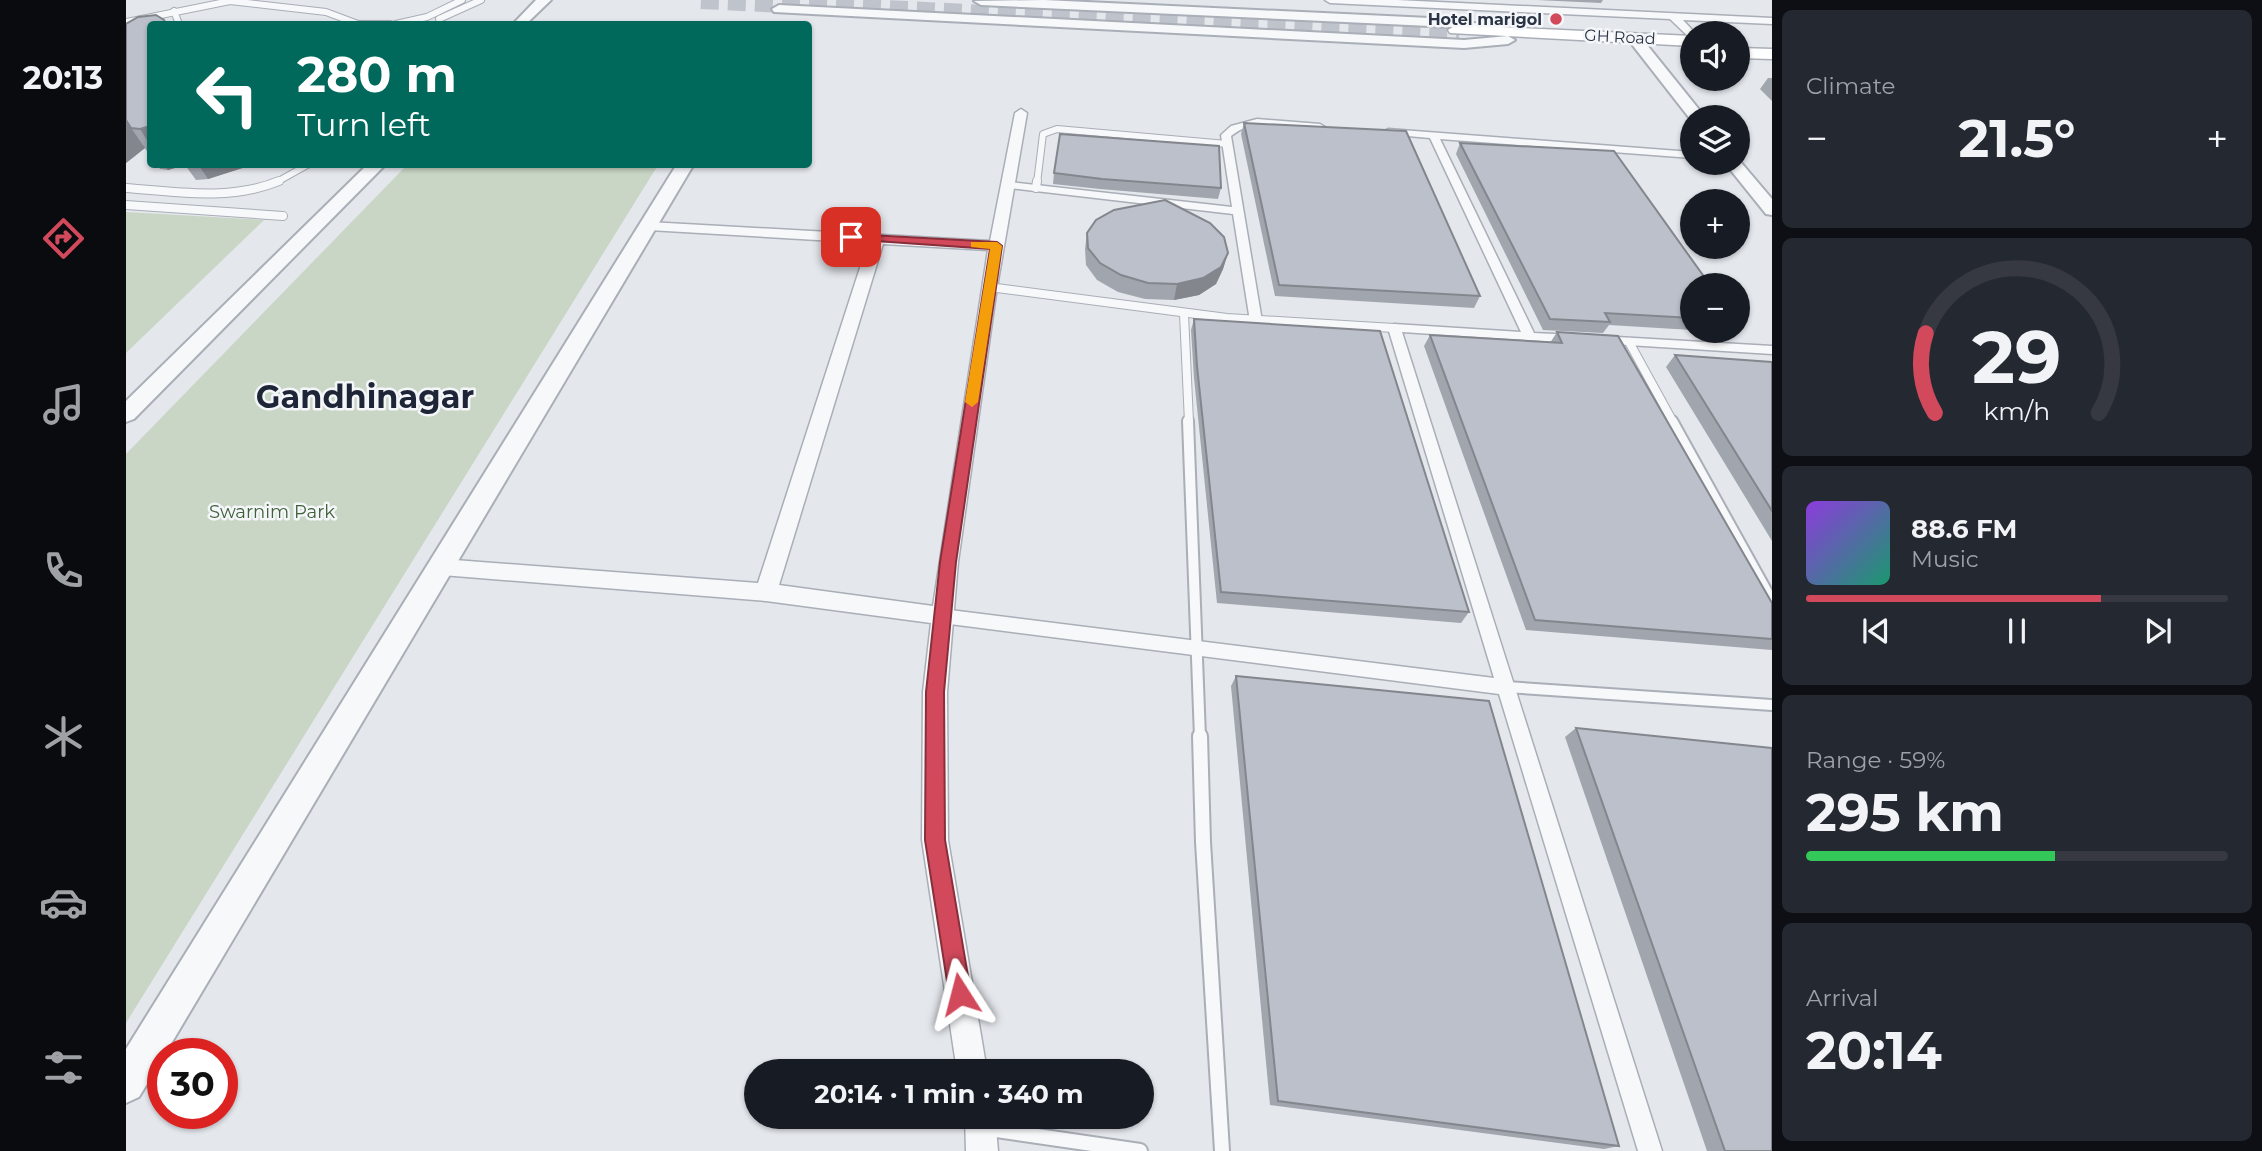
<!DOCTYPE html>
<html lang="en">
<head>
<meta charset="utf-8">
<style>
  :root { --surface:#171b24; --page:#242831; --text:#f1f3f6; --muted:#9ea1a6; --line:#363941; --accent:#d1495b }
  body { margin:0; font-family:Montserrat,sans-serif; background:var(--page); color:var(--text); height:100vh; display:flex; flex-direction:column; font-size:26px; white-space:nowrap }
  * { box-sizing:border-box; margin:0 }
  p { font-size:23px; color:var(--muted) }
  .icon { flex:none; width:38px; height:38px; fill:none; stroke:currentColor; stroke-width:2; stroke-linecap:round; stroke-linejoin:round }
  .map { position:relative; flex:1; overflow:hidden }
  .side { display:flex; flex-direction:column; gap:10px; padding:10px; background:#0d0f14; width:490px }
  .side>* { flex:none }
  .hud { position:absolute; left:21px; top:21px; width:665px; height:147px; border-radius:7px; box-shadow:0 2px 5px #0004; background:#00695c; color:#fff; overflow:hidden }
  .tools { position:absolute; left:1554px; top:21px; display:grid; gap:14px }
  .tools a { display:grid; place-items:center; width:70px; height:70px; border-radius:50%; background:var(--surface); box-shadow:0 2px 5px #0004; font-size:35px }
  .speed { position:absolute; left:21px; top:1038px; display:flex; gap:14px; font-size:35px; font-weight:700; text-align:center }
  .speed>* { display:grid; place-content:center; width:91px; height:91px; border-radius:50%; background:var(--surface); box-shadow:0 2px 5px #0004; line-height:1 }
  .speed .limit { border:10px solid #d22; background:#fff; color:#111 }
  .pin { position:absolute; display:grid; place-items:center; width:60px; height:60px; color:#fff; margin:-30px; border-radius:14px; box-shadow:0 4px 10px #0006 }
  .me { position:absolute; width:77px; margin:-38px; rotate:351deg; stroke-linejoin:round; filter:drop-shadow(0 0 5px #0008) }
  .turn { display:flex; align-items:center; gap:24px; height:147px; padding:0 35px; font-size:32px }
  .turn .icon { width:91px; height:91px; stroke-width:2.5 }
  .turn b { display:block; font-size:49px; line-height:60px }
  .big { font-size:52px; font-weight:700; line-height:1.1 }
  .side .card { flex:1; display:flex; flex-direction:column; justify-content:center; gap:10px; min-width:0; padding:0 24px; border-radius:10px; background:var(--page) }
  .side .dial { align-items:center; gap:0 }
  .dial svg { height:182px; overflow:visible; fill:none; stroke:var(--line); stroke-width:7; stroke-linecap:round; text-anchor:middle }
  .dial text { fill:var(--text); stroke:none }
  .song { display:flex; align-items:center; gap:21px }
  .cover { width:84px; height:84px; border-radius:10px; background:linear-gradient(135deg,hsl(270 70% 55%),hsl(160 70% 35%)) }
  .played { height:7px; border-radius:4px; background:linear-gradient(90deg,var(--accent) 70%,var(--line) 70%) }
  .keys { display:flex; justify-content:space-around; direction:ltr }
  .heat { display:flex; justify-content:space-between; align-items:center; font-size:38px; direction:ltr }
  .charge { height:10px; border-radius:5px; background:linear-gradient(90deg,#34c759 59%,var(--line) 0) }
  .trip { position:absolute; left:618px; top:1059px; width:410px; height:70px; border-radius:35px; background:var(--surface); box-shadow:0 2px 5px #0004; font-weight:700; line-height:70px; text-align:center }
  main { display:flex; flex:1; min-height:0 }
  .tab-bar { display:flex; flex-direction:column; width:126px; justify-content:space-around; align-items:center; background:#090b0e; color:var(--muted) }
  .tab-bar .icon { width:49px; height:49px }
  .tab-bar .selected { color:var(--accent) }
  .tab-bar b { font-size:32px; color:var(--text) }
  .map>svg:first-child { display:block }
  .green { fill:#c9d6c5 }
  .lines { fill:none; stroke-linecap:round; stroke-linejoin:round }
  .secondary-tunnel { stroke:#bfc3cb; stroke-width:18; stroke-dasharray:18 9; stroke-linecap:butt }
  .service-far3-casing { stroke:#a9aeb7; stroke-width:8 }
  .service-far2-casing { stroke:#a9aeb7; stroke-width:10 }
  .service-far1-casing { stroke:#a9aeb7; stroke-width:14 }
  .service-casing { stroke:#a9aeb7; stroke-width:18 }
  .pedestrian-casing { stroke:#a9aeb7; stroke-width:3 }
  .minor-casing { stroke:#a9aeb7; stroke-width:3 }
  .tertiary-casing { stroke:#a9aeb7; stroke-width:4 }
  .secondary-casing { stroke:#a9aeb7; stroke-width:3 }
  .service-far3 { stroke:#f7f8fa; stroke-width:6 }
  .service-far2 { stroke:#f7f8fa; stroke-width:8 }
  .service-far1 { stroke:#f7f8fa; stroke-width:10 }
  .service { stroke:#f7f8fa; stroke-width:14 }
  .pedestrian { fill:#f7f8fa; fill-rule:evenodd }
  .minor { fill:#f7f8fa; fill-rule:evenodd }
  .tertiary { fill:#f7f8fa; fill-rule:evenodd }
  .secondary { fill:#fff; fill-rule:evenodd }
  .wall { fill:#a1a5ae }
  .shaded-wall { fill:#83868d }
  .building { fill:#bbc0ca; stroke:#83868d; stroke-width:2 }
  .route { fill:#d1495b; stroke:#882f3b; stroke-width:2 }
  .slow { fill:#f59e0b }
  .poi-dot { fill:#d1495b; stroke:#f4f6f9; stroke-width:2.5 }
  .labels { text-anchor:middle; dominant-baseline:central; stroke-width:5; stroke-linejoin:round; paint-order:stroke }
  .far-poi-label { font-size:16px; font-weight:bold; fill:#2b3445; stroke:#f4f6f9; text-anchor:end }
  .far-street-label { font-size:16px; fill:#2b3445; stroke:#f4f6f9 }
  .park-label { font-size:18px; fill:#3f6138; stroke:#f4f6f9 }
  .town-label { font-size:32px; font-weight:bold; fill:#1d2536; stroke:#f4f6f9 }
</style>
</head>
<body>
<main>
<nav class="tab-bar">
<b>20:13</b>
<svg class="icon selected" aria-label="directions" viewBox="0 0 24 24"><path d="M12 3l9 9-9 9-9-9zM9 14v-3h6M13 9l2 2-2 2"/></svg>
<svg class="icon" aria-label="music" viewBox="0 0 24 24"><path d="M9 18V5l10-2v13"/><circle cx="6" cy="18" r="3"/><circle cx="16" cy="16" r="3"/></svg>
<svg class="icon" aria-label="phone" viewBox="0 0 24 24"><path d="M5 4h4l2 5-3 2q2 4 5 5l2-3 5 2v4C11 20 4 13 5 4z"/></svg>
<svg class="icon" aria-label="climate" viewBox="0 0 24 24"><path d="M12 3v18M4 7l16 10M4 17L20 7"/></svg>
<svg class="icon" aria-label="car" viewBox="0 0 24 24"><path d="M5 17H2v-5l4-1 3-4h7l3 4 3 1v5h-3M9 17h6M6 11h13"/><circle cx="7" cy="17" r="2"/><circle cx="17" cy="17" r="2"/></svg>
<svg class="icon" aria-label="filters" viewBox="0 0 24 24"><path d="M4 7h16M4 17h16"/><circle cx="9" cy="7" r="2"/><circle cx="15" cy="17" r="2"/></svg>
</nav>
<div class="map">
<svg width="1646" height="1151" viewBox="0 0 1646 1151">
  <rect width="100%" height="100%" fill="#e4e7ec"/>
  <!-- green -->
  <path class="green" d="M281 165H532L0 1023V454Z
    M0 212 138 220 0 353Z"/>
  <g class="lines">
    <!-- secondary-tunnel -->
    <path class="secondary-tunnel" d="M575 0 1333 37"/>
    <!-- service-far3 casing -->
    <g class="service-far3-casing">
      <path id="service-far3" d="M48 11 53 24
        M313 19 355 0
        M0 22 104 1 200 12 232 24
        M230 24H264
        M270 24 301 17 336 0
        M149 183 183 164
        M911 183 917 134 931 129 1101 144"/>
    </g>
    <!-- service-far2 casing -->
    <g class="service-far2-casing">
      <path id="service-far2" d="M0 188C50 192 105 201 153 181
        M910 188 911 181
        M0 205 157 216
        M863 287 1101 318 1268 328
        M1058 314 1063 422
        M1503 342 1547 422"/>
    </g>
    <!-- service-far1 casing -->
    <g class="service-far1-casing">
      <path id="service-far1" d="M1062 421 1074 737
        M1546 421 1646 601
        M1380 687 1646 705"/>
    </g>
    <!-- service casing -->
    <g class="service-casing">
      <path id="service" d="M1074 736 1077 842 1096 1151
        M857 1128 1014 1151"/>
    </g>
    <!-- pedestrian casing -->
    <g class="pedestrian-casing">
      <path id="pedestrian" d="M1131 119 1194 124 1199 127 1194 130C1165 127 1129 116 1105 136L1136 321 1134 324H1126L1124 321 1107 214 884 188 879 185 884 182 1106 207 1095 135 1105 126Z
        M1262 129 1566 152V158L1314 139 1408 333 1448 335 1454 339 1448 343 1276 332 1536 1151H1512L1373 694 816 623 810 621 808 616 810 611 816 609 1368 678 1262 328 1268 324 1395 332 1304 138 1259 134 1257 132Z
        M1474 336 1646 346V354L1470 343V337Z"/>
    </g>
    <!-- minor casing -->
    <g class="minor-casing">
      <path id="minor" d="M1199 0H1271L1646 18V24L1557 20 1569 33H1566V40L1544 19 1204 3Z
        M895 109 901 113 871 287 832 562 821 692 822 840 861 1071H831L796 840 797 692 805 623 640 601 316 575 309 573 306 567 309 561 316 559 632 583 742 243 523 230 516 226 523 222 864 241 889 113ZM757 244 862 250 807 606 653 585Z
        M839 1116H869L872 1151H840Z"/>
    </g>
    <!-- tertiary casing -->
    <g class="tertiary-casing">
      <path id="tertiary" d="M410 0H425L400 24H387Z
        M918 0 1325 19 1371 27 1378 31 1371 35 1325 27 855 5 848 1Z
        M653 5 1338 40 1382 36 1389 40 1382 44 1338 48 648 12 646 9Z
        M1508 34 1513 35 1579 117H1566L1565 120 1501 38Z
        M1612 159 1646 199V215L1640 214 1599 163H1612Z
        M242 164H260L8 419 0 422V401Z
        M551 164H568L39 1054H37V1058L13 1097 0 1103V1049Z"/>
    </g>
    <!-- secondary casing -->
    <g class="secondary-casing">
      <path id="secondary" d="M1330 25 1566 36V46L1324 33 1322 30Z
        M1612 48 1646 49V59L1612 58Z"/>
    </g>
    <!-- service-far3 -->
    <use href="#service-far3" class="service-far3"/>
    <!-- service-far2 -->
    <use href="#service-far2" class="service-far2"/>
    <!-- service-far1 -->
    <use href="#service-far1" class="service-far1"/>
    <!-- service -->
    <use href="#service" class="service"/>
    <!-- pedestrian -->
    <use href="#pedestrian" class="pedestrian"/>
    <!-- minor -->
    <use href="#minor" class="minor"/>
    <!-- tertiary -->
    <use href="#tertiary" class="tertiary"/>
    <!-- secondary -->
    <use href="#secondary" class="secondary"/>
  </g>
  <!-- wall -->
  <path class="wall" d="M1411 0H1477L1475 3Z
    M0 24H24V156L19 148 0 163Z
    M1642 78H1646V101L1634 89Z
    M1118 123 1354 296 1348 308 1149 296 1115 134Z
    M1334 143 1566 285V330L1483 325 1477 333 1417 330 1330 154Z
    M31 164H129L82 179 70 180 59 165 42 170 34 169Z
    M928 173 1095 188 1092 199 974 189 927 184Z
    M961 233 1102 253 1097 269 1090 284 1073 295 1048 300 1019 299 992 292 971 280 960 265 959 249Z
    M1068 319 1343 612 1335 623 1091 603 1068 378 1065 330Z
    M1577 331H1602L1601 332Z
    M1431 332 1646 603V650L1400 630 1298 346 1304 335 1424 343Z
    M1549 355 1646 362V541L1540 367Z
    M1110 676 1493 1146 1478 1149 1144 1105 1105 686Z
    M1450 728 1646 1151H1581L1439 737Z"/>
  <!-- shaded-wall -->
  <path class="shaded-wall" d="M0 118 5 128 19 148 0 163Z
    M24 126V145L14 129Z
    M38 164H58L59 165 42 170Z
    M72 164H129L82 179Z
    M1102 253 1097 269 1090 284 1073 295 1048 300 1051 284Z"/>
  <!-- building -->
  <path class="building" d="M30 15 38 20 40 24H24V126L14 129 5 128 0 120V24L12 17Z
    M155 22 157 24H143Z
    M1118 123 1280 131 1354 296 1153 285Z
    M934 134 1093 146 1095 188 976 179 928 173Z
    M1334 143 1488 151 1584 285H1566V318L1479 313 1484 322 1424 319Z
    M1039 200 1084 223 1098 237 1102 253 1095 267 1077 278 1051 284 1022 283 995 275 974 263 962 248 961 233 970 220 988 210Z
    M1068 319 1254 331 1343 612 1095 592 1071 366Z
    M1431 332 1492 336 1646 603V639L1409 620 1304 335 1436 343Z
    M1549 355 1646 362V511Z
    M1110 676 1363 701 1493 1146 1152 1101Z
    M1450 728 1646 748V1151H1599Z"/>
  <!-- route -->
  <path class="route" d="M725 234 871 242 876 246 830 562 818 692 819 840 845 994 842 1002 834 1005 826 1002 823 994 799 840 800 692 814 562 864 249 721 239 720 237Z"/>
  <!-- slow -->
  <path class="slow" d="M845 242H871L876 246 852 402 846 407 839 402 864 249 845 247Z"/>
  <!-- markers -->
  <circle class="poi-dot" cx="1430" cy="19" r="7"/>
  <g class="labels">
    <!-- far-poi labels -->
    <g class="far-poi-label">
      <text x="1416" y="19">Hotel marigol</text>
    </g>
    <!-- far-street labels -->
    <g class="far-street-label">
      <text transform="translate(1494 37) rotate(3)">GH Road</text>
    </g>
    <!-- park labels -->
    <g class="park-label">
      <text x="146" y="512">Swarnim Park</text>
    </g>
    <!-- town labels -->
    <g class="town-label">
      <text x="239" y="396">Gandhinagar</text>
    </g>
  </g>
</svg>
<div class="tools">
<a><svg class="icon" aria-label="sound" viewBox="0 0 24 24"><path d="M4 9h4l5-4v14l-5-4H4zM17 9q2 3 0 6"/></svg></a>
<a><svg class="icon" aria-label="layers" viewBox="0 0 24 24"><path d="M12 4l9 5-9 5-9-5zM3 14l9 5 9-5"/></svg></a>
<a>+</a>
<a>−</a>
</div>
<div class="speed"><div class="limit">30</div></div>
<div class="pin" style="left:725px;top:237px;background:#d93025"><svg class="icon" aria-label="arrive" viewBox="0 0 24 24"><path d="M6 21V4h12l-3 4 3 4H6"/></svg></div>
<svg class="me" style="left:834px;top:994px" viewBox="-20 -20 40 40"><path d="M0-17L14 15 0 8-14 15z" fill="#d1495b" stroke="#fff" stroke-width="4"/></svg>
<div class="trip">20:14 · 1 min · 340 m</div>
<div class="hud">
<div class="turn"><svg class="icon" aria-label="left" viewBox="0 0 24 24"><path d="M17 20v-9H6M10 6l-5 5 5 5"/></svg><div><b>280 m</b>Turn left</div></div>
</div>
</div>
<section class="side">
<div class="card"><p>Climate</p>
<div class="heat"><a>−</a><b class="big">21.5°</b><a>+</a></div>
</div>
<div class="card dial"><svg viewBox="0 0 100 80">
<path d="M14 69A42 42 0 1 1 86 69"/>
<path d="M14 69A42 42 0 0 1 10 34" stroke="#d1495b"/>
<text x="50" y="56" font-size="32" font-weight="700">29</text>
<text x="50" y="72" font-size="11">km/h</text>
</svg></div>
<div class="card">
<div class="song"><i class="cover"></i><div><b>88.6 FM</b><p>Music</p></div></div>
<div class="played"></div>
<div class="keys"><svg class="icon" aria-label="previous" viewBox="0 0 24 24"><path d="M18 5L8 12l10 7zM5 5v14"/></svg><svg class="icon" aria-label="pause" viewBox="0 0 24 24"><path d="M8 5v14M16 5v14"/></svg><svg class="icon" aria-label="next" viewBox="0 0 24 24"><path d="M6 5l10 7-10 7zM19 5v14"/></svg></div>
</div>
<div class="card"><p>Range · 59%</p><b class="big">295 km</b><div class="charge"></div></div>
<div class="card"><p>Arrival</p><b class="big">20:14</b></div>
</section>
</main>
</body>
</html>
